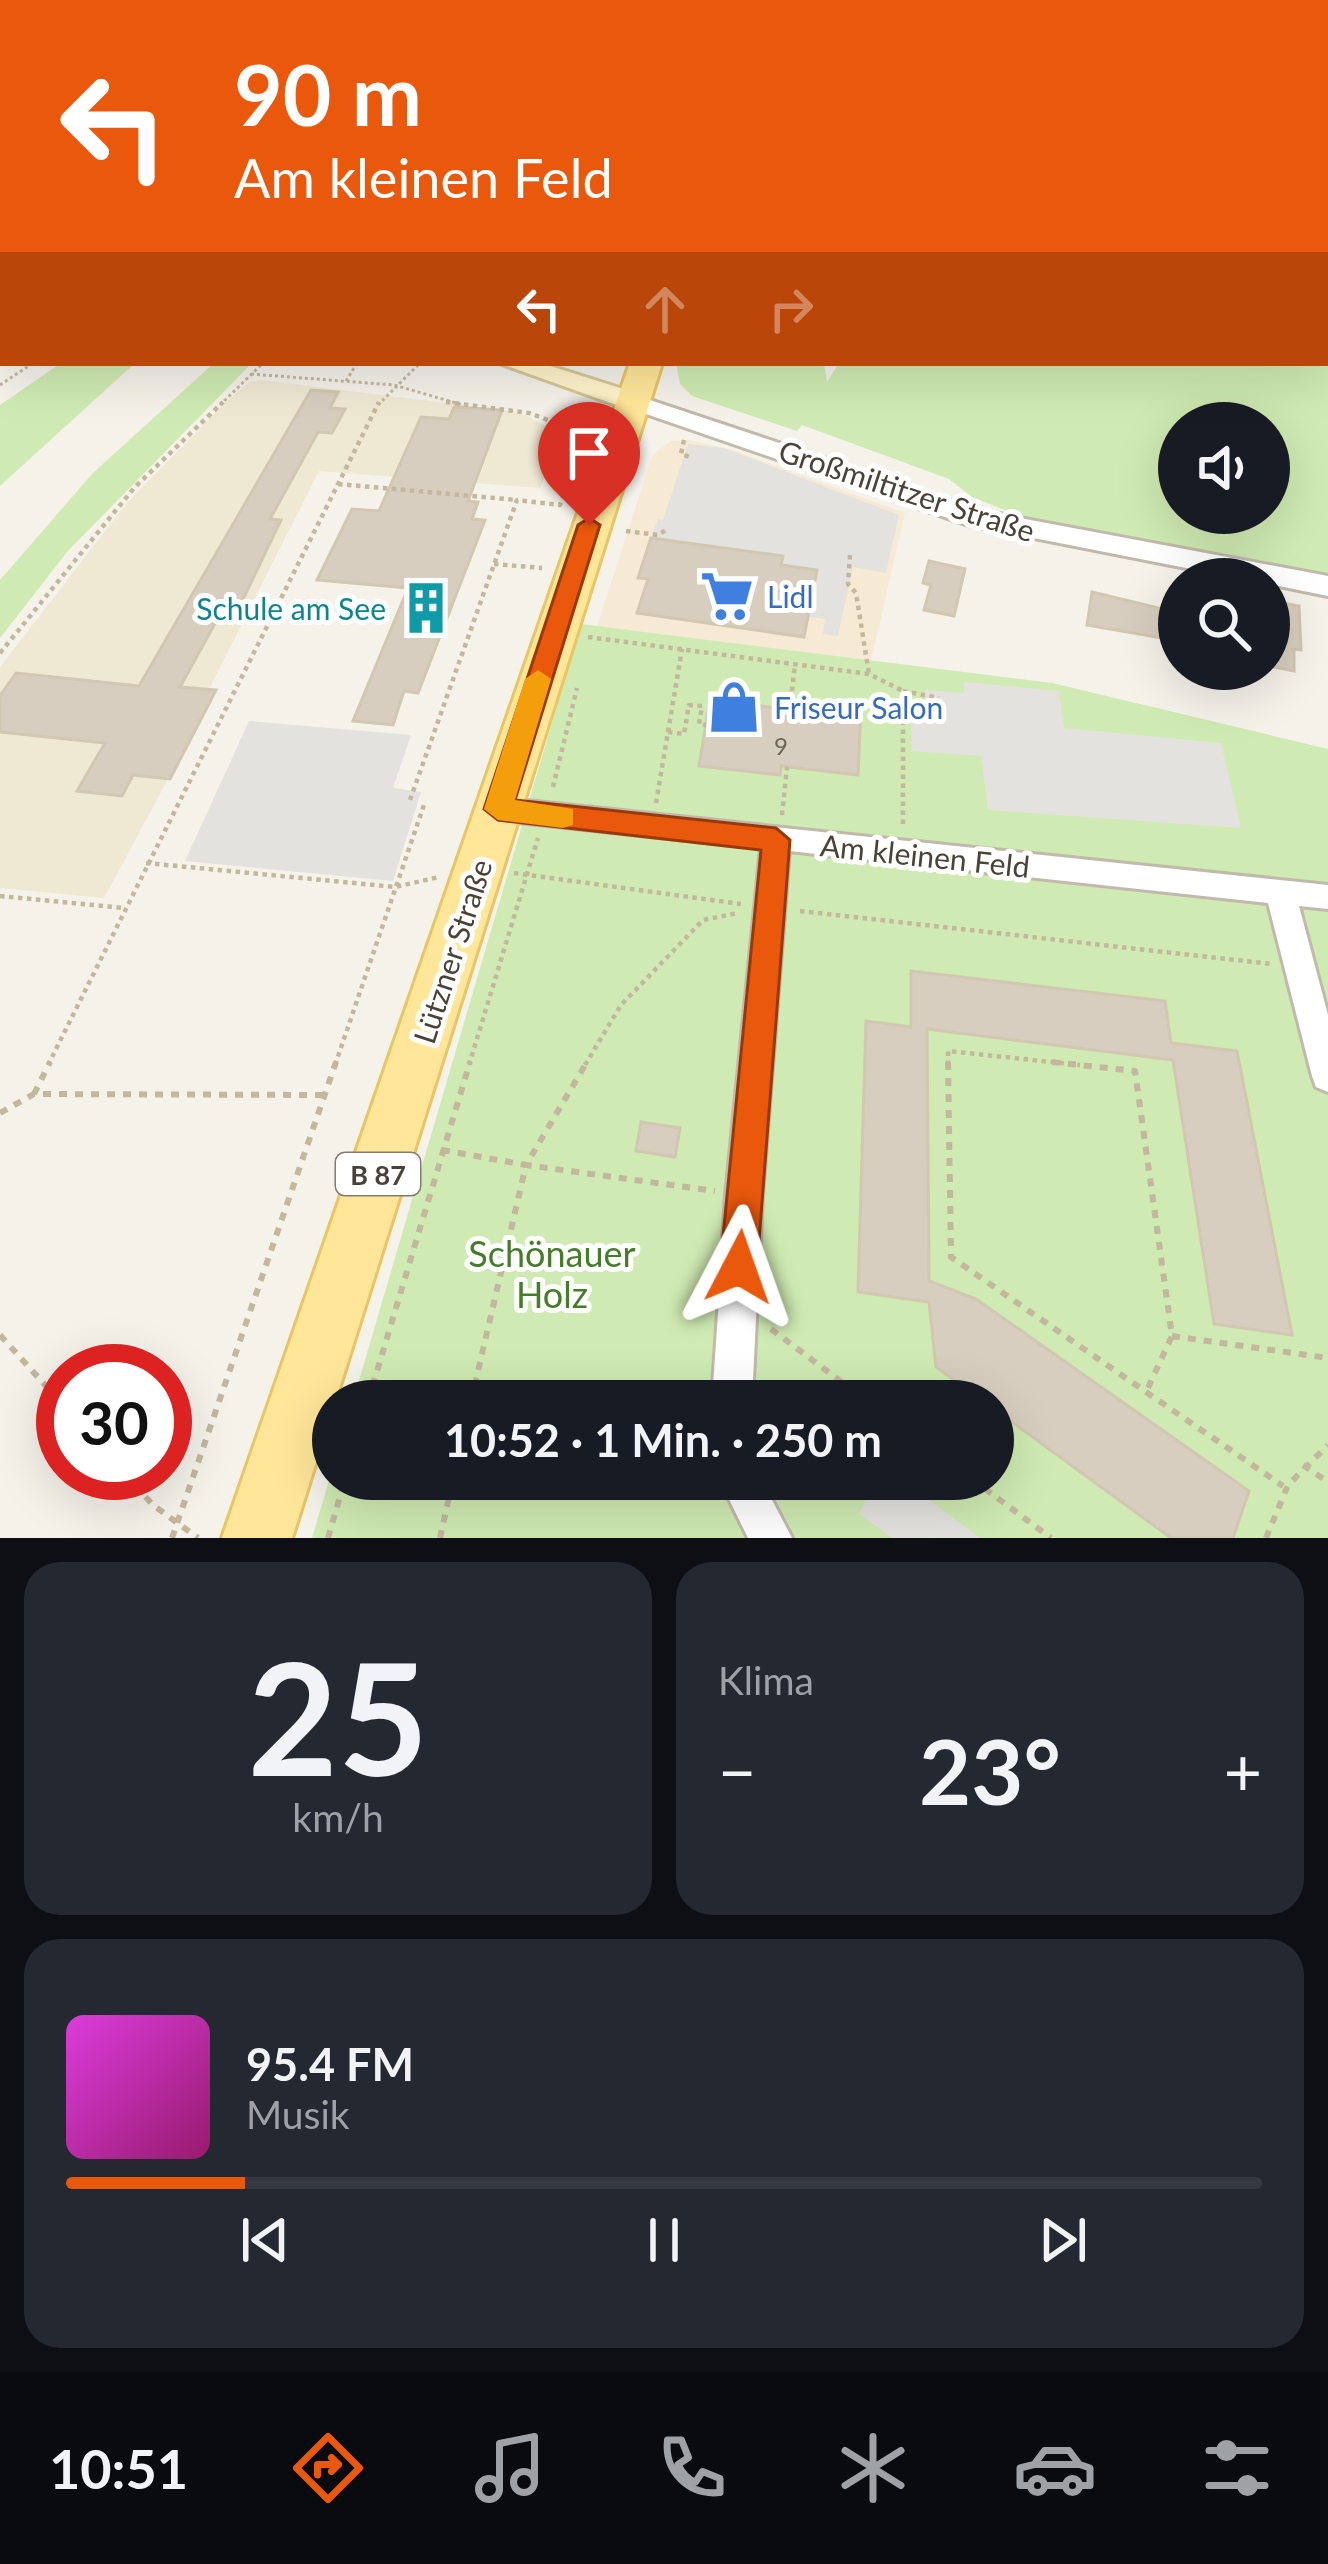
<!DOCTYPE html>
<html lang="de">
<head>
<meta charset="utf-8">
<style>
  :root { --surface:#171b24; --page:#242831; --text:#f1f3f6; --muted:#9ea1a6; --line:#363941; --accent:#ea580c }
  body { margin:0; font-family:Lato,sans-serif; background:var(--page); color:var(--text); height:100vh; display:flex; flex-direction:column; font-size:45px; white-space:nowrap }
  * { box-sizing:border-box; margin:0 }
  p { font-size:39px; color:var(--muted) }
  .icon { flex:none; width:66px; height:66px; fill:none; stroke:currentColor; stroke-width:2; stroke-linecap:round; stroke-linejoin:round }
  .map { position:relative; height:1538px; overflow:hidden }
  .details { display:flex; flex-direction:column; gap:24px; padding:24px; background:#0d0f14; flex:1 }
  .details>* { flex:none }
  .banner { position:absolute; left:0px; top:0px; width:1329px; height:366px; box-shadow:0 12px 48px #0002; background:#ea580c; color:#fff; overflow:hidden }
  .controls { position:absolute; left:1158px; top:402px; display:grid; gap:24px }
  .controls a { display:grid; place-items:center; width:132px; height:132px; border-radius:50%; background:var(--surface); box-shadow:0 12px 48px #0002; font-size:60px }
  .speed { position:absolute; left:36px; top:1344px; display:flex; gap:24px; font-size:60px; font-weight:700; text-align:center }
  .speed>* { display:grid; place-content:center; width:156px; height:156px; border-radius:50%; background:var(--surface); box-shadow:0 12px 48px #0002; line-height:1 }
  .speed .limit { border:18px solid #d22; background:#fff; color:#111 }
  .pin { position:absolute; display:grid; place-items:center; width:102px; height:102px; color:#fff; margin:-123px -51px; border-radius:50% 50% 50% 0; rotate:-45deg; box-shadow:0 0 12px #0007 }
  .pin .icon { rotate:45deg }
  .me { position:absolute; width:132px; margin:-66px; rotate:4deg; stroke-linejoin:round; filter:drop-shadow(0 0 9px #0008) }
  .turn { display:flex; align-items:center; gap:42px; height:252px; padding:0 36px; font-size:54px }
  .turn .icon { width:156px; height:156px; stroke-width:2.5 }
  .turn b { display:block; font-size:84px; line-height:102px }
  .lanes { display:flex; align-items:center; height:114px; padding:0 36px; background:#0003; justify-content:center; gap:60px; direction:ltr }
  .lanes .off { opacity:.35 }
  .big { font-size:90px; font-weight:700; line-height:1.1 }
  .details .card { flex:1; display:flex; flex-direction:column; justify-content:center; gap:18px; min-width:0; padding:0 42px; border-radius:36px; background:var(--page) }
  .details .dial { align-items:center; gap:0 }
  .dial b { font-size:156px; line-height:1 }
  .song { display:flex; align-items:center; gap:36px }
  .cover { width:144px; height:144px; border-radius:18px; background:linear-gradient(135deg,hsl(300 70% 55%),hsl(320 70% 35%)) }
  .played { height:12px; border-radius:6px; background:linear-gradient(90deg,var(--accent) 15%,var(--line) 15%) }
  .keys { display:flex; justify-content:space-around; direction:ltr }
  .heat { display:flex; justify-content:space-between; align-items:center; font-size:66px; direction:ltr }
  .details .tiles { flex:1; display:grid; gap:24px; grid-template-columns:1fr 1fr }
  .card:last-child { grid-column:span 2 }
  .trip { position:absolute; left:312px; top:1380px; width:702px; height:120px; border-radius:60px; background:var(--surface); box-shadow:0 12px 48px #0002; font-weight:700; line-height:120px; text-align:center }
  .dock { display:flex; height:192px; justify-content:space-around; align-items:center; background:#090b0e; color:var(--muted) }
  .dock .icon { width:84px; height:84px }
  .dock .current { color:var(--accent) }
  .dock b { font-size:54px; color:var(--text) }
  .map>svg:first-child { display:block }
  .commercial { fill:#f7ead5 }
  .education { fill:#efe8d3 }
  .green { fill:#cfeab2; fill-rule:evenodd }
  .parking { fill:#e4e2de }
  .lines { fill:none; stroke-linecap:round; stroke-linejoin:round }
  .stream { stroke:#a5d0f3; stroke-width:4.5 }
  .building { fill:#d7cebf; stroke:#d2c7b1; stroke-width:3 }
  .minor-casing { stroke:#c1baac; stroke-width:6 }
  .tertiary-casing { stroke:#c1baac; stroke-width:6 }
  .secondary-casing { stroke:#d6c899; stroke-width:6 }
  .primary-casing { stroke:#e8c565; stroke-width:6 }
  .path-far2 { stroke:#c3b79c; stroke-width:3; stroke-dasharray:3 3; stroke-linecap:butt }
  .path-far1 { stroke:#c3b79c; stroke-width:4.5; stroke-dasharray:4.5 4.5; stroke-linecap:butt }
  .path { stroke:#c3b79c; stroke-width:6; stroke-dasharray:8 8; stroke-linecap:butt }
  .minor { fill:#fff; fill-rule:evenodd }
  .tertiary { fill:#fff; fill-rule:evenodd }
  .secondary { fill:#fff4ca; fill-rule:evenodd }
  .primary { fill:#ffe699; fill-rule:evenodd }
  .route { fill:#ea580c; stroke:#983908; stroke-width:3 }
  .slow { fill:#f59e0b }
  .labels { text-anchor:middle; dominant-baseline:central; stroke-width:10; stroke-linejoin:round; paint-order:stroke }
  .number-label { font-size:24px; fill:#6c6659 }
  .shield { fill:#fff; stroke:#807b73; stroke-width:3 }
  .shield-label { font-size:27px; font-weight:bold; fill:#494337 }
  .street-label { font-size:30px; fill:#494337; stroke:#fff }
  .shop-label { font-size:30px; fill:#366cbe; stroke:#fff; text-anchor:start }
  .culture-label { font-size:30px; fill:#0d838f; stroke:#fff; text-anchor:end }
  .near-park-label { font-size:36px; fill:#457e28; stroke:#fff }
</style>
</head>
<body>
<div class="map">
<svg width="1328" height="1538" viewBox="0 0 1328 1538">
  <rect width="100%" height="100%" fill="#f5f2ea"/>
  <!-- commercial -->
  <path class="commercial" d="M689 440 730 449 905 513 871 661 597 626 653 454 671 441Z"/>
  <!-- education -->
  <path class="education" d="M261 380 502 410 526 415 561 435 540 488 319 471 209 689 216 690 104 898 0 888V667L126 504 225 403 249 382Z"/>
  <!-- green -->
  <path class="green" d="M0 0H829L3 3V103Z
    M1182 0H1328V574L1038 523 972 497 949 479 802 425 797 431 692 396 680 384 676 363H824L827 382 839 363H1326V3H1170ZM1179 423H1269V513H1179Z
    M61 363H135L0 486V405Z
    M214 363H252L67 552 0 638V580L93 473Z
    M581 624 1052 683 1328 749V1538H312L333 1467V1479H993V1401H353Z"/>
  <!-- parking -->
  <path class="parking" d="M688 444 724 448 899 515 886 573 853 567 838 636 823 634 825 619 808 617 816 570 781 565 782 556 651 538 658 519 663 520Z
    M964 682 1059 691 1064 728 1221 743 1241 828 988 810 981 756 912 751 910 699 925 700V690L964 693Z
    M249 721 411 735 393 788 421 792 393 881 185 861Z
    M876 1479H901L980 1538H892L859 1514Z"/>
  <g class="lines">
    <!-- stream -->
    <path class="stream" d="M1080 0 1112 3"/>
  </g>
  <!-- building -->
  <path class="building" d="M311 390 338 392 330 408 345 409 332 433 318 432 270 519 281 520 234 618 219 616 180 687 216 690 170 779 133 775 122 796 77 791 105 743 0 732V696L16 673 139 686Z
    M454 407 502 410 468 501 478 502 472 519 485 520 418 693 404 691 393 725 353 721 408 588 317 580 352 509 379 511 421 417 449 419Z
    M651 538 783 556 781 565 817 570 804 637 637 613 648 579 638 578Z
    M929 561 965 569 954 616 924 610 931 585 923 583Z
    M1092 592 1179 613V641L1087 625Z
    M1272 601 1299 606 1301 650 1294 649V671L1269 666Z
    M786 699 861 708 858 775 781 766 780 775 699 766 710 700 785 709Z
    M911 971 1165 1001 1171 1043 1237 1051 1292 1335 1214 1324 1173 1060 927 1029 929 1281 976 1299 1249 1491 1233 1538H1171L993 1408V1401H983L936 1367 929 1302 858 1292 866 1021 911 1027Z
    M641 1122 680 1128 675 1157 636 1151Z"/>
  <g class="lines">
    <!-- minor casing -->
    <g class="minor-casing">
      <path id="minor" d="M498 798 1328 885V909L1299 906 1328 1015V1092L1316 1087 1312 1076 1268 903 789 851 762 1195 752 1401H712L726 1195 761 848 498 820 488 817 484 809 488 801Z
        M719 1479H761L792 1538H748Z"/>
    </g>
    <!-- tertiary casing -->
    <g class="tertiary-casing">
      <path id="tertiary" d="M632 394 983 511 1328 576V596L1269 584V579H1242L968 525 623 406V396Z"/>
    </g>
    <!-- secondary casing -->
    <g class="secondary-casing">
      <path id="secondary" d="M0 103 3 104V117L0 116Z
        M499 363H541L642 395 646 401 642 407H622Z"/>
    </g>
    <!-- primary casing -->
    <g class="primary-casing">
      <path id="primary" d="M630 363H662L292 1538H222Z"/>
    </g>
    <!-- path-far2 -->
    <path class="path-far2" d="M507 0 527 3
      M1310 0 1321 3
      M1164 3 1176 0
      M251 374 394 385 463 405
      M346 381 357 363
      M0 385 33 363
      M220 405 263 363
      M378 405 420 363"/>
    <!-- path-far1 -->
    <path class="path-far1" d="M446 402 529 413 586 434
      M684 440 681 454 690 457
      M338 484 517 500
      M626 531 658 535 666 530
      M850 555 848 584 856 593 869 674
      M494 564 542 568
      M588 637 869 674 903 691V826
      M0 653 134 488 223 402
      M903 691 939 698
      M791 700 795 664
      M668 732 684 734 689 705 702 706 699 724 706 725
      M553 787 577 688
      M410 800 517 500 560 505 593 414
      M656 803 682 649
      M782 815 787 767
      M146 863 395 887 439 877
      M514 873 741 904
      M0 896 124 908
      M800 911 1272 964
      M48 1065 379 402
      M335 1065 425 802
      M469 1065 538 838
      M585 1065 621 1005 703 920 738 913
      M948 1065V1051L1080 1065"/>
    <!-- path -->
    <path class="path" d="M948 1062 951 1257 1146 1392
      M1052 1062 1135 1071 1172 1336 1146 1392
      M34 1094 50 1062
      M0 1113 34 1094 323 1095
      M442 1150 526 1165 587 1062
      M771 1329 867 1401
      M0 1335 63 1405
      M1172 1336 1328 1358
      M1146 1392 1283 1486
      M368 1401 470 1062
      M471 1401 526 1165 715 1191
      M1303 1465 1328 1482
      M124 1473 153 1505 198 1538
      M972 1479 1051 1538
      M172 1538 336 1062
      M328 1538 345 1479
      M440 1538 453 1479
      M1266 1538 1288 1485 1328 1445"/>
    <!-- minor -->
    <use href="#minor" class="minor"/>
    <!-- tertiary -->
    <use href="#tertiary" class="tertiary"/>
    <!-- secondary -->
    <use href="#secondary" class="secondary"/>
    <!-- primary -->
    <use href="#primary" class="primary"/>
  </g>
  <!-- route -->
  <path class="route" d="M589 518 600 525 515 800 776 828 790 840 757 1267 752 1280 739 1286 726 1280 720 1267 761 850 498 820 484 809 578 525Z"/>
  <!-- slow -->
  <path class="slow" d="M538 670 551 679 515 800 573 809V825L563 828 498 820 484 809 525 679Z"/>
  <!-- icons -->
  <defs>
    <g id="supermarket-bare" transform="scale(4.14)"><path d="M-6-5.5h2.5l.6 2H6L4.5 2H-2.5L-4.4-4H-6ZM-1.5 3.2a1.3 1.3 0 1 0 .1 0ZM3 3.2a1.3 1.3 0 1 0 .1 0Z" fill="#3f7fe0" stroke="#fff" stroke-width="2.5" paint-order="stroke"/></g>
    <g id="building-bare" transform="scale(4.14)"><path d="M-4-6H4V6H1V3H-1V6H-4ZM-2.5-4.3h1.7v1.8h-1.7ZM.8-4.3h1.7v1.8H.8ZM-2.5-1h1.7V.8h-1.7ZM.8-1h1.7V.8H.8Z" fill="#0f9aa8" stroke="#fff" stroke-width="2.5" paint-order="stroke"/></g>
    <g id="shop-bare" transform="scale(4.14)"><path d="M-5-2.5h2.3a2.7 3.5 0 0 1 5.4 0H5L5.5 6h-11ZM-1.5-2.5h3a1.5 2.3 0 0 0-3 0Z" fill="#3f7fe0" stroke="#fff" stroke-width="2.5" paint-order="stroke"/></g>
  </defs>
  <g fill-rule="evenodd">
    <use href="#supermarket-bare" x="727" y="596"/>
    <use href="#building-bare" x="426" y="608"/>
    <use href="#shop-bare" x="734" y="707"/>
  </g>
  <g class="labels">
    <!-- number labels -->
    <g class="number-label">
      <text x="781" y="745">9</text>
    </g>
    <!-- shield labels -->
    <rect class="shield" x="336" y="1153" width="84" height="42" rx="9"/>
    <g class="shield-label">
      <text x="378" y="1174">B 87</text>
    </g>
    <!-- street labels -->
    <g class="street-label">
      <text transform="translate(907 490) rotate(18)">Großmiltitzer Straße</text>
      <text transform="translate(925 855) rotate(6)">Am kleinen Feld</text>
      <text transform="translate(452 951) rotate(-72)">Lützner Straße</text>
    </g>
    <!-- shop labels -->
    <g class="shop-label">
      <text x="767" y="596">Lidl</text>
      <text x="774" y="707">Friseur Salon</text>
    </g>
    <!-- culture labels -->
    <g class="culture-label">
      <text x="386" y="608">Schule am See</text>
    </g>
    <!-- near-park labels -->
    <g class="near-park-label">
      <text x="552" y="1253">Schönauer<tspan x="552" dy="41">Holz</tspan></text>
    </g>
  </g>
</svg>
<div class="controls">
<a><svg class="icon" aria-label="sound" viewBox="0 0 24 24"><path d="M4 9h4l5-4v14l-5-4H4zM17 9q2 3 0 6"/></svg></a>
<a><svg class="icon" aria-label="search" viewBox="0 0 24 24"><circle cx="10" cy="10" r="6"/><path d="M15 15l6 6"/></svg></a>
</div>
<div class="speed"><div class="limit">30</div></div>
<div class="pin" style="left:589px;top:525px;background:#d93025"><svg class="icon" aria-label="arrive" viewBox="0 0 24 24"><path d="M6 21V4h12l-3 4 3 4H6"/></svg></div>
<svg class="me" style="left:739px;top:1267px" viewBox="-20 -20 40 40"><path d="M0-17L14 15 0 8-14 15z" fill="#ea580c" stroke="#fff" stroke-width="4"/></svg>
<div class="trip">10:52 · 1 Min. · 250 m</div>
<div class="banner">
<div class="turn"><svg class="icon" aria-label="left" viewBox="0 0 24 24"><path d="M17 20v-9H6M10 6l-5 5 5 5"/></svg><div><b>90 m</b>Am kleinen Feld</div></div>
<div class="lanes"><svg class="icon" aria-label="left" viewBox="0 0 24 24"><path d="M17 20v-9H6M10 6l-5 5 5 5"/></svg><svg class="icon off" aria-label="ahead" viewBox="0 0 24 24"><path d="M12 20V5M6 11l6-6 6 6"/></svg><svg class="icon off" aria-label="right" viewBox="0 0 24 24"><path d="M7 20v-9h11M14 6l5 5-5 5"/></svg></div>
</div>
</div>
<section class="details">
<div class="tiles">
<div class="card dial"><b>25</b><p>km/h</p></div>
<div class="card"><p>Klima</p>
<div class="heat"><a>−</a><b class="big">23°</b><a>+</a></div>
</div>
<div class="card">
<div class="song"><i class="cover"></i><div><b>95.4 FM</b><p>Musik</p></div></div>
<div class="played"></div>
<div class="keys"><svg class="icon" aria-label="previous" viewBox="0 0 24 24"><path d="M18 5L8 12l10 7zM5 5v14"/></svg><svg class="icon" aria-label="pause" viewBox="0 0 24 24"><path d="M8 5v14M16 5v14"/></svg><svg class="icon" aria-label="next" viewBox="0 0 24 24"><path d="M6 5l10 7-10 7zM19 5v14"/></svg></div>
</div>
</div>
</section>
<nav class="dock">
<b>10:51</b>
<svg class="icon current" aria-label="directions" viewBox="0 0 24 24"><path d="M12 3l9 9-9 9-9-9zM9 14v-3h6M13 9l2 2-2 2"/></svg>
<svg class="icon" aria-label="music" viewBox="0 0 24 24"><path d="M9 18V5l10-2v13"/><circle cx="6" cy="18" r="3"/><circle cx="16" cy="16" r="3"/></svg>
<svg class="icon" aria-label="phone" viewBox="0 0 24 24"><path d="M5 4h4l2 5-3 2q2 4 5 5l2-3 5 2v4C11 20 4 13 5 4z"/></svg>
<svg class="icon" aria-label="climate" viewBox="0 0 24 24"><path d="M12 3v18M4 7l16 10M4 17L20 7"/></svg>
<svg class="icon" aria-label="car" viewBox="0 0 24 24"><path d="M5 17H2v-5l4-1 3-4h7l3 4 3 1v5h-3M9 17h6M6 11h13"/><circle cx="7" cy="17" r="2"/><circle cx="17" cy="17" r="2"/></svg>
<svg class="icon" aria-label="filters" viewBox="0 0 24 24"><path d="M4 7h16M4 17h16"/><circle cx="9" cy="7" r="2"/><circle cx="15" cy="17" r="2"/></svg>
</nav>
</body>
</html>
